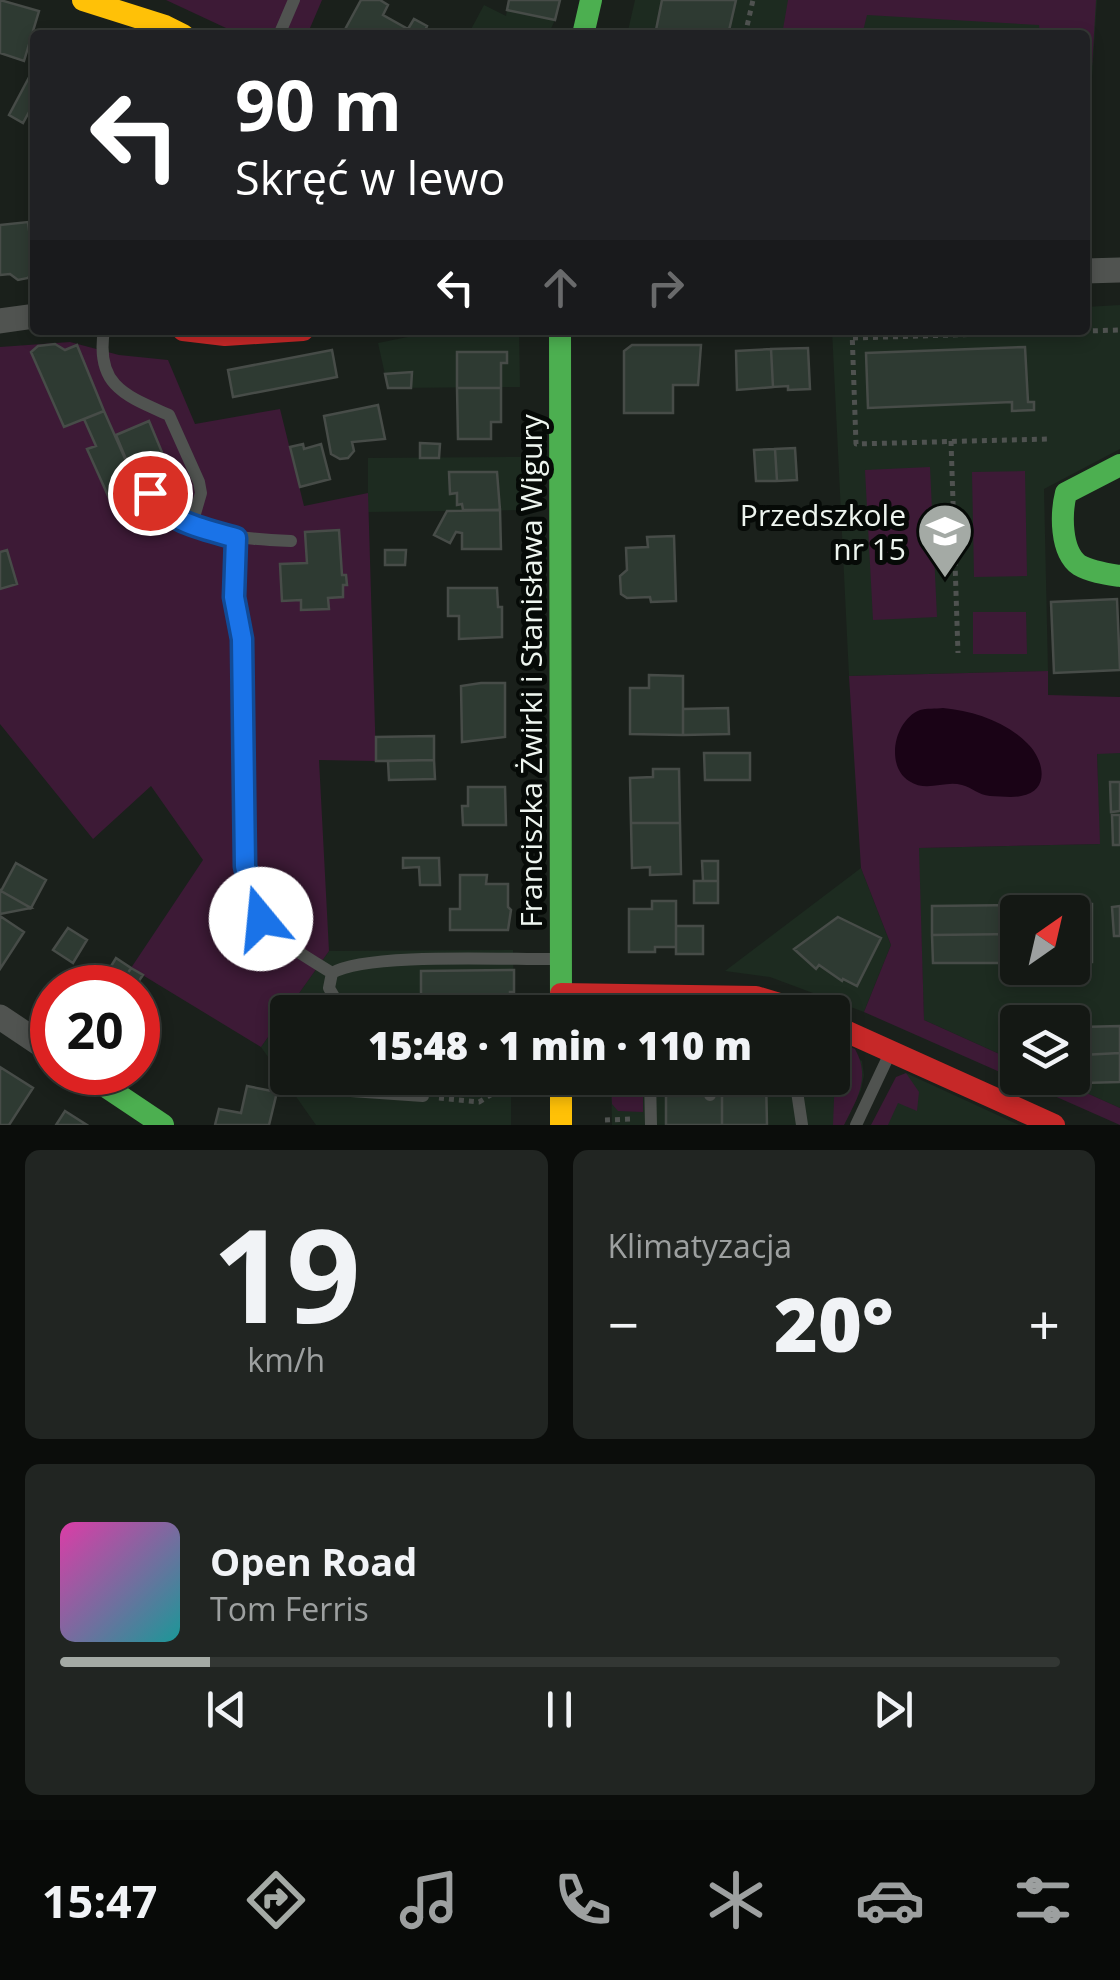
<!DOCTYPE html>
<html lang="pl">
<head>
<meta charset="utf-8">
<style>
  :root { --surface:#141814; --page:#212522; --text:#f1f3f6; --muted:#9da0a0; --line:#333734; --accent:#a4aaa5 }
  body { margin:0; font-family:"Open Sans",sans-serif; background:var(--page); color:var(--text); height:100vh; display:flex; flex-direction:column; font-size:38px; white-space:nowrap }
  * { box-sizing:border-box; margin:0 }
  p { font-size:32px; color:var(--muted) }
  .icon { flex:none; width:55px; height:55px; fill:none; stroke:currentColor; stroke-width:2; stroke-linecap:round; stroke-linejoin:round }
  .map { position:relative; height:1125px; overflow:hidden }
  .drawer { display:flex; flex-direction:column; gap:25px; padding:25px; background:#0b0d0b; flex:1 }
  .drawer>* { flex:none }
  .banner { position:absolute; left:30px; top:30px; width:1060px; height:305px; border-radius:10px; box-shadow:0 5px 15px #0003,0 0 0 2px var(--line); background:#202124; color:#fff; overflow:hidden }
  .needle { width:65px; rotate:34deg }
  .controls { position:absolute; left:1000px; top:895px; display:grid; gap:20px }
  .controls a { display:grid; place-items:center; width:90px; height:90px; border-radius:10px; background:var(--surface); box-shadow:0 5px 15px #0003,0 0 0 2px var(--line); font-size:50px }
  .speed { position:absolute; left:30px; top:965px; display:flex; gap:20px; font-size:50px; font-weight:700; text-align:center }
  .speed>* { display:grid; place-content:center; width:130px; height:130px; border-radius:50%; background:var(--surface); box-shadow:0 5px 15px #0003,0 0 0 2px var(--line); line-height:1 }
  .speed .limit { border:15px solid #d22; background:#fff; color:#111 }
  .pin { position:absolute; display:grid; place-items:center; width:85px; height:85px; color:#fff; margin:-42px; border:5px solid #fff; border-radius:50%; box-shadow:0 2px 10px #0007 }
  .me { position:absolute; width:110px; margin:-55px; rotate:343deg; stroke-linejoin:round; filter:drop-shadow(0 0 8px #0008) }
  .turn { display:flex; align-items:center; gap:35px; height:210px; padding:0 40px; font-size:45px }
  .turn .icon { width:130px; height:130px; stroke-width:2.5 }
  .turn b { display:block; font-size:70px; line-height:85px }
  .lanes { display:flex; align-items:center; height:95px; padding:0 40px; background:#0003; justify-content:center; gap:50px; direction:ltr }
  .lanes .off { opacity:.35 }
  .big { font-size:75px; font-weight:800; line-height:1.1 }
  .drawer .tile { flex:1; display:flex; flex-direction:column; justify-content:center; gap:15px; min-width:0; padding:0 35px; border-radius:15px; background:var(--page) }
  .drawer .dial { align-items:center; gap:0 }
  .dial b { font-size:130px; line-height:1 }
  .song { display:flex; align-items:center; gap:30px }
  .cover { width:120px; height:120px; border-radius:15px; background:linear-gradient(135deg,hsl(320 70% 55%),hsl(180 70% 35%)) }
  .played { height:10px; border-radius:5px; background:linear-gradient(90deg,var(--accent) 15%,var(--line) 15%) }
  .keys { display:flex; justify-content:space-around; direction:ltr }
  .heat { display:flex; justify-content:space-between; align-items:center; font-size:55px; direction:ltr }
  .drawer .tiles { flex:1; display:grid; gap:25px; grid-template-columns:1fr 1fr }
  .tile:last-child { grid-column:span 2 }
  .trip { position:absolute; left:270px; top:995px; width:580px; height:100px; border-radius:10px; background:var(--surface); box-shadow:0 5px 15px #0003,0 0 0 2px var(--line); font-weight:800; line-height:100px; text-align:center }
  .tab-bar { display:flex; height:160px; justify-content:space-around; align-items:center; background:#080a08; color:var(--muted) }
  .tab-bar .icon { width:70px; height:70px }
  .tab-bar .selected { color:var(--accent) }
  .tab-bar b { font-size:45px; color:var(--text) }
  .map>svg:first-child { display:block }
  .built { fill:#1d2b20; fill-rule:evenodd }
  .green { fill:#3d1a36 }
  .water { fill:#1a0316 }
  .building { fill:#2e3a32; stroke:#474c48; stroke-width:2.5 }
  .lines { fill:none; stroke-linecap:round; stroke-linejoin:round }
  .path { stroke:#4f5250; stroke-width:5; stroke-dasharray:5 5; stroke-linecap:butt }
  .lane { stroke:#505350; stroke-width:12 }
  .street { stroke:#505350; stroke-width:25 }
  .fast { stroke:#4caf50; stroke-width:22 }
  .slow { stroke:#ffc107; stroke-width:22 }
  .jam { stroke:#c62828; stroke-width:22 }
  .route-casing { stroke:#114b97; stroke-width:25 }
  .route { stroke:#1a73e8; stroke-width:18 }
  .labels { text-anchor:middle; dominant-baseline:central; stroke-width:10; stroke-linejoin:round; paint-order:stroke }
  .poi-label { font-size:30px; fill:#eef5ef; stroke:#060a07; text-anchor:end }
  .street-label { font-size:30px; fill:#eef5ef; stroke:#060a07 }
</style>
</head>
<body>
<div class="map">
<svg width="1120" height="1125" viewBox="0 0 1120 1125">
  <rect width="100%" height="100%" fill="#1a201b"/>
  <!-- built -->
  <path class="built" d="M635 0H1097L1085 186V35H627Z
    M484 5 506 16 507 10 555 20 548 35H468Z
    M1120 305V449L1044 489 1048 671 849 676 832 330H1085V307Z
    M442 330H519L520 387 388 388 378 343Z
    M521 457 523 510 368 512V458Z
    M1097 753H1120V1108L1053 1078H1072V1022H1018L1017 1062 924 1020 918 848 1099 844ZM1018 912H1072V968H1018Z
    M861 868 891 945 864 1012 770 977 725 971Z
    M513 950 514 992H510V1012H288V1078H500L511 1092V1125H316L261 1047 329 951Z
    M833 1038 862 1061 864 1075 861 1090 844 1125H612L611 1078H832Z
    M906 1073 1019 1125H881Z"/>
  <!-- green -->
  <path class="green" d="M166 0H322L307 35H241Z
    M788 0H1096L1085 185V35H1040L1039 25 867 15 862 35H782Z
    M70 342 119 355 168 360 195 424 280 409 304 506 368 493 376 761 319 760 329 951 261 1047 131 968 203 860 151 786 93 839 0 724V347Z
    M930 467 937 617 873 620 865 470Z
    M1025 471 1027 576 974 577 972 472Z
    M973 612H1026L1027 654H973Z
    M1048 671V695L1120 697V753L1097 754 1100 844 919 848 924 1020 1017 1062 1018 1078H1053L1120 1108V1125L864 1012 891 945 861 868 849 676Z
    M832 1038 855 1049C871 1078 857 1099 844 1125H833L836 1050Z
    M906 1073 919 1092 917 1111 898 1103 888 1125H871L896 1077Z
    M611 1078H626V1093L643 1092V1112L618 1111 612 1104Z"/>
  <!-- water -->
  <path class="water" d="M943 708C973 711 1005 721 1027 743 1044 759 1051 791 1021 796 1011 798 1000 796 990 796 978 795 973 788 962 785 944 780 927 793 909 781 885 766 894 720 920 710 926 708 936 709 943 708Z"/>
  <!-- building -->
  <path class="building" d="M0 0 39 11 24 61 0 53Z
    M361 0H380L388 5 383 15 408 29 414 19 427 26 425 31 431 34 342 35Z
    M509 0H560L555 20 507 10Z
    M662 0H736L728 35H655Z
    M34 68 35 101 23 123 9 115Z
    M28 222 34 269 28 278 18 280 10 274 0 275V225Z
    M55 344 65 350 77 345 104 411 64 427 31 352 38 346Z
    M632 345H701L698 385H673V413H624V351Z
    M1025 347 1028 402H1034V410L1012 411V402L868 408 866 353Z
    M808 348 810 389 788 390V386L773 387 771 349Z
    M771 349 773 387 737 390 736 351Z
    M332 350 337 377 233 397 228 370Z
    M457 352H507V363H501V388H457Z
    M412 372 411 388H388L385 374Z
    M457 388H501V422H491V439H458Z
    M378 405 385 439 352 442 354 451 348 458 340 459 331 454 324 416Z
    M104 411 138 488 110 500 87 449 96 446 84 419Z
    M149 421 171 474 138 488 116 435Z
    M420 443 440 444 439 458H420Z
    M303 444 304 449 321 444 330 479 300 487 290 447Z
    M795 448 797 480 777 481 775 449Z
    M775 449 777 481H756L754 450Z
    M449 472H497L500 510H463L462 504 457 505V493L450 494Z
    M500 510 501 549H462V533L456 532 450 543 434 535 447 511Z
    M339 530 342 575H346L347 585H343V597L328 598 329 609 301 610V600L282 601 280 564 307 563 305 532Z
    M674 536 676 601 651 602 650 597 627 598 621 594 620 576 627 570 626 548 648 547 647 537Z
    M7 550 17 584 0 589V552Z
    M385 550H406L405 565H385Z
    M448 588H497L498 607H502V637L459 639V616H448Z
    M1117 599 1120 670 1054 673 1051 602Z
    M649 675 683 676V735L630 734V688H649Z
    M481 683H505V737L462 742 461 686Z
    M728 708 729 734 683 735V709Z
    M434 736V760L376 761V737Z
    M704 753H750V780H705Z
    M434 760 435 779 389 780 388 761Z
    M653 769H679L680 823H631L630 778 653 777Z
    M1110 782H1120V811L1111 812Z
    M468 787H505L506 825H463L462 806H468Z
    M1112 815H1120V845H1113Z
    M631 823H680L681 874 650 875V867L632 868Z
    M403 858H439L440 885H420L419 867 403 868Z
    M702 861H718V881H703Z
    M16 863 46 880 31 908 1 891Z
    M460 875H487L486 884H508V907L511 910 508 930H450V909H460Z
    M694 881H718V903H694Z
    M0 890 1 891 31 908 0 914Z
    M652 901H676V947H655V952H629V909H652Z
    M1092 904V933L1072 934V912H1018V934L932 935V906Z
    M1120 906V936H1114L1112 907Z
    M0 916 24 932 0 969Z
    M838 917 881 938 857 986 843 979 842 981 819 965 816 969 794 949Z
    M676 926H703V954H676Z
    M68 928 87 940 73 963 53 950Z
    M1092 933V962H1072V934Z
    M1018 934V963H933L932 935Z
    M116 958 131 968 119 988H112L102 981Z
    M82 967 112 988H69Z
    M131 968 143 975 134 988H119Z
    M514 970V992H510V1012H454V999L421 997V971Z
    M138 1005 152 1014 138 1036Z
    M1120 1026V1053L1082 1055 1081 1027Z
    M1120 1053V1082L1083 1083 1082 1055Z
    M0 1067 33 1088 9 1125H0Z
    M666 1078H700V1095H722V1125H666Z
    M722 1078H766L767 1125H722Z
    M247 1086 277 1092 269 1125H215L219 1109 241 1113Z
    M65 1111 87 1125H56Z"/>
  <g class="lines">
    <!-- path -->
    <path class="path" d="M745 35 753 0
      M852 330 856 444 1047 439
      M853 338 1120 330
      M951 441 958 653
      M439 1098 479 1102 519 1078
      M605 1120 632 1119"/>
    <!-- lane -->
    <path class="lane" d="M279 35 294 0
      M104 330C95 386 126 396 169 415L199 482 201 493 192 524
      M151 493C177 536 245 539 291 541
      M235 538 234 597 242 639 245 866C258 932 278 939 332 973
      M356 1012 336 1000 329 988 332 973C366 952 512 960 560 959
      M352 1078 351 1091 423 1096
      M650 1078 651 1125
      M795 1078 802 1125
      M710 1095V1078
      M856 1125 890 1053"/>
    <!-- street -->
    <path class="street" d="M1085 271 1120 270
      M0 321 35 316
      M0 1017 52 1052"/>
    <!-- fast -->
    <path class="fast" d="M583 35 591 0
      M560 330 561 1012
      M1120 465 1066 493C1061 513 1060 551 1079 565 1091 572 1107 574 1120 576
      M84 1072 163 1125"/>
    <!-- slow -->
    <path class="slow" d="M83 0 165 26 183 35
      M561 1078V1125"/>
    <!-- jam -->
    <path class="jam" d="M183 330 225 335 303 330
      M561 994 756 997 806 1012
      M832 1025 1054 1125"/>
  </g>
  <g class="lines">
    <!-- route casing -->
    <g class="route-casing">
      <path id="route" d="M150 493C169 524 203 528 236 538L234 597 242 639 245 866 252 898 261 919"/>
    </g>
    <!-- route -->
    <use href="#route" class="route"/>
  </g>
  <!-- icons -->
  <defs>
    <g id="school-pin" transform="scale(2.875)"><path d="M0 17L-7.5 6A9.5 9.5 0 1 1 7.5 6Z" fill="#a4aaa5" stroke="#060a07"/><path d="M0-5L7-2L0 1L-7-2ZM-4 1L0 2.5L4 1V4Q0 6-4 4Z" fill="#fff"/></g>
  </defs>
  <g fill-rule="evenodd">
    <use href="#school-pin" x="945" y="531"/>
  </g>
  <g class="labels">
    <!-- poi labels -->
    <g class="poi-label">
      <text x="906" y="514">Przedszkole<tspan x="906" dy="34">nr 15</tspan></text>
    </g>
    <!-- street labels -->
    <g class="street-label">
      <text transform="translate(530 671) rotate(-90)">Franciszka Żwirki i Stanisława Wigury</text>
    </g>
  </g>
</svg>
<div class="controls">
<a><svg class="needle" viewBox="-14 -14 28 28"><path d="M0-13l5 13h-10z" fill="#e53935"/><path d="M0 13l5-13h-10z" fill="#9da0a0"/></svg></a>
<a><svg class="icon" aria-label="layers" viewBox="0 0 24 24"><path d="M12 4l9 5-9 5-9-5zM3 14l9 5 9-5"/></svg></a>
</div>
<div class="speed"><div class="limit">20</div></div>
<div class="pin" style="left:150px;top:493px;background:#d93025"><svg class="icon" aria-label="arrive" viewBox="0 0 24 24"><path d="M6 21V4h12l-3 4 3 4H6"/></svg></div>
<svg class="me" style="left:261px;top:919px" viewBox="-20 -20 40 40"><circle r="19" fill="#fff"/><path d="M0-13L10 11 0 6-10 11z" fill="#1a73e8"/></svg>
<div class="trip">15:48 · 1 min · 110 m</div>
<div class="banner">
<div class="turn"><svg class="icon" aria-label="left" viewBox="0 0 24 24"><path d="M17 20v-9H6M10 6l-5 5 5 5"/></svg><div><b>90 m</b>Skręć w lewo</div></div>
<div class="lanes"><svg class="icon" aria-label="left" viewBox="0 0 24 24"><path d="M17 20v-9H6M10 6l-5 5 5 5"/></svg><svg class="icon off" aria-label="ahead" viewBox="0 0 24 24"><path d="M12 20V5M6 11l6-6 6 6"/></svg><svg class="icon off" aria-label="right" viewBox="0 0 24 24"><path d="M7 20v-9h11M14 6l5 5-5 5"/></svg></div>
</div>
</div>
<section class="drawer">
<div class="tiles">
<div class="tile dial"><b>19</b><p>km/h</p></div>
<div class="tile"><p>Klimatyzacja</p>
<div class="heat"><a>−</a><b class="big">20°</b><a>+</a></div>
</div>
<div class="tile">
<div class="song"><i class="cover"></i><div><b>Open Road</b><p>Tom Ferris</p></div></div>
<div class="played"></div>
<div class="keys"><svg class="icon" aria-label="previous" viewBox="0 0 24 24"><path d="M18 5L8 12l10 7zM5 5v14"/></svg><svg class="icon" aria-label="pause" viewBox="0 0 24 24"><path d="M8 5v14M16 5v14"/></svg><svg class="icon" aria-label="next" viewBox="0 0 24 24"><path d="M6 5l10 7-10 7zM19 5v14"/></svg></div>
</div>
</div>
</section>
<nav class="tab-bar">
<b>15:47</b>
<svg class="icon selected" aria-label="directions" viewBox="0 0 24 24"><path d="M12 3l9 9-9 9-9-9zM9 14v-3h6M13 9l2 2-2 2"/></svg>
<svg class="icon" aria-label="music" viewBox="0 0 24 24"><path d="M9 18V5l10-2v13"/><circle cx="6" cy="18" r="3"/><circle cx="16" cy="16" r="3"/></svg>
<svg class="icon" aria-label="phone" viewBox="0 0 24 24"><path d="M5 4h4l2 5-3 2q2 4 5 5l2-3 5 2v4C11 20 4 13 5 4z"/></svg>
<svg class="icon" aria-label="climate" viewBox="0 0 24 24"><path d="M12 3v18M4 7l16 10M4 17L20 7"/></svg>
<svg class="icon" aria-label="car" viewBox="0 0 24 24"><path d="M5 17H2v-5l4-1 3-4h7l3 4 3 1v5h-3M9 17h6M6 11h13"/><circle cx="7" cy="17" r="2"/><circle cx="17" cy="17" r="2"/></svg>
<svg class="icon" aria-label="filters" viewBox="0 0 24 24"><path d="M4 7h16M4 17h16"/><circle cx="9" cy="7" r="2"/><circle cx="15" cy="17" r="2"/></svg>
</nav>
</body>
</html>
